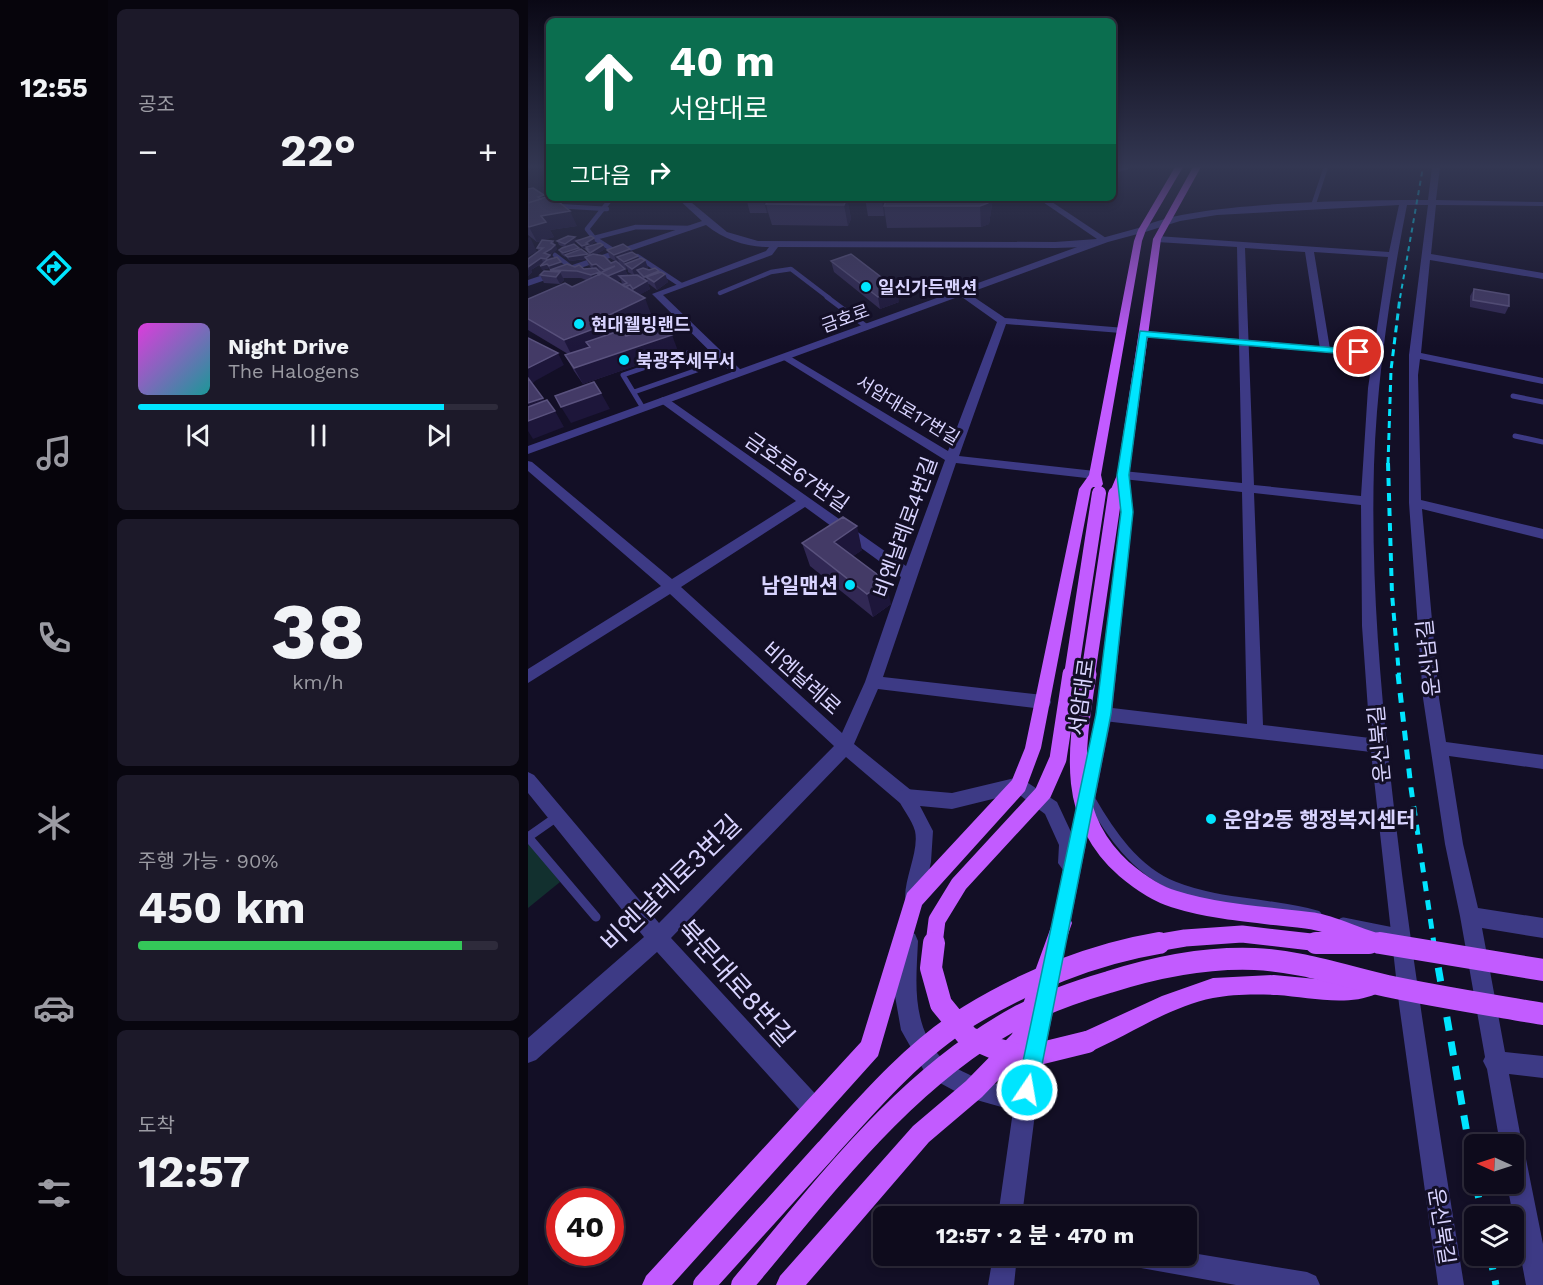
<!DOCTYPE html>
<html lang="ko">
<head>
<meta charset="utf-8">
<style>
  :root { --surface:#0e0b1c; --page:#1c1929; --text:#f1f3f6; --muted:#9b9ba3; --line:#2e2b3b; --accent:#00e5ff }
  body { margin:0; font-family:"Work Sans","Noto Sans KR",sans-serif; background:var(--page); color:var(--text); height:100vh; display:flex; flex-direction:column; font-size:22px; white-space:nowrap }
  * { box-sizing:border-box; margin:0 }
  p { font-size:20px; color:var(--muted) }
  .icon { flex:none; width:33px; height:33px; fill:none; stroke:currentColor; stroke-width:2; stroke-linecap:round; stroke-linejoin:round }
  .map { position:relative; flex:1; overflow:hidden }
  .drawer { display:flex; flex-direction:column; gap:9px; padding:9px; background:#08060f; width:420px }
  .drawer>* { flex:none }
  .guide { position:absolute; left:18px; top:18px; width:570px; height:183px; border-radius:9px; box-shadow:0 3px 9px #0003,0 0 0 2px var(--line); background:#0b6e4f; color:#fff; overflow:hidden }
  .needle { width:39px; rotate:273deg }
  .buttons { position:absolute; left:936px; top:1134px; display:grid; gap:12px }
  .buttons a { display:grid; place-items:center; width:60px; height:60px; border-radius:9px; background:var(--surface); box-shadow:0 3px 9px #0003,0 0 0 2px var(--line); font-size:30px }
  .speed { position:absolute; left:18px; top:1188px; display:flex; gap:12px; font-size:30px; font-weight:700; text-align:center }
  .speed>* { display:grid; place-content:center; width:78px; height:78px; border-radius:50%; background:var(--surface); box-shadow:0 3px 9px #0003,0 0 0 2px var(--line); line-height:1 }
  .speed .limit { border:9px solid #d22; background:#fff; color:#111 }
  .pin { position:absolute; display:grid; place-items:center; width:51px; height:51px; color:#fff; margin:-26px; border:3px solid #fff; border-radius:50%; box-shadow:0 2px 6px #0007 }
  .me { position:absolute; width:66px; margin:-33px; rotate:12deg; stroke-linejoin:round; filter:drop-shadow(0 0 4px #0008) }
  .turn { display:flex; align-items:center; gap:21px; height:126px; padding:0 24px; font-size:27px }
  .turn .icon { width:78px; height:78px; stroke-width:2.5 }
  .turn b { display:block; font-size:42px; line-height:51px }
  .then { display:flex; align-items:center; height:57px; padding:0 24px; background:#0003; gap:12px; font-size:22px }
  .big { font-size:45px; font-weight:700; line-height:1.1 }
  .drawer .widget { flex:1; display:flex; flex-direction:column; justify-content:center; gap:9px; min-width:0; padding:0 21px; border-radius:9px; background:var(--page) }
  .drawer .dial { align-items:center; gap:0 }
  .dial b { font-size:78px; line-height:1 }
  .song { display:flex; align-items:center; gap:18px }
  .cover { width:72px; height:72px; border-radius:9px; background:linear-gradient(135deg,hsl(300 70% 55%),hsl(180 70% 35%)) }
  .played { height:6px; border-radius:3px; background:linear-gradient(90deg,var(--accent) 85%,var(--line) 85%) }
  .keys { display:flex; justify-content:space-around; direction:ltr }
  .heat { display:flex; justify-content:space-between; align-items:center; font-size:33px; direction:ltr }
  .charge { height:9px; border-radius:4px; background:linear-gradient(90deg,#34c759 90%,var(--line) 0) }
  .trip { position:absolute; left:345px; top:1206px; width:324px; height:60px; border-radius:9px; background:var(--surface); box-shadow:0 3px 9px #0003,0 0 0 2px var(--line); font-weight:700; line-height:60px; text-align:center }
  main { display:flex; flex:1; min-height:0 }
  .menu { display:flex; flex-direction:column; width:108px; justify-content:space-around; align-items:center; background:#06040b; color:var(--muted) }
  .menu .icon { width:42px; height:42px }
  .menu .on { color:var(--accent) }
  .menu b { font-size:27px; color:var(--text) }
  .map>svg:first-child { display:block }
  .green { fill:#12302f }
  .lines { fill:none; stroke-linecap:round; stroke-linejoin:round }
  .service-far2 { stroke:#3d3a85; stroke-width:4.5 }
  .service-far1 { stroke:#3d3a85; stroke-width:5 }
  .service { stroke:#3d3a85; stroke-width:9 }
  .minor { fill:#3d3a85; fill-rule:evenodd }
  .tertiary { fill:#3d3a85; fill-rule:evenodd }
  .primary { fill:#c25bff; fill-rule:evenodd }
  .rail-far4 { stroke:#00e5ff; stroke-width:2; stroke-dasharray:5 4.5; stroke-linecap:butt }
  .rail-far3 { stroke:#00e5ff; stroke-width:3; stroke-dasharray:7 5; stroke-linecap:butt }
  .rail-far2 { stroke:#00e5ff; stroke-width:4; stroke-dasharray:8 7; stroke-linecap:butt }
  .rail-far1 { stroke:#00e5ff; stroke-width:5; stroke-dasharray:10 9; stroke-linecap:butt }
  .rail { stroke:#00e5ff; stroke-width:7; stroke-dasharray:14 11; stroke-linecap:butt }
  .primary-bridge-far2 { stroke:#c25bff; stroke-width:14 }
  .primary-bridge-far1 { stroke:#c25bff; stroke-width:17 }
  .primary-bridge { stroke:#c25bff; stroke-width:22 }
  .wall { fill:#312854; fill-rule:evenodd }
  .shaded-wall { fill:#1d163a }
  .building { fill:#433a66; stroke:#5a527e; stroke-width:1.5 }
  .route { fill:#00e5ff; stroke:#0095a6; stroke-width:1.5 }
  .poi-dot { fill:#00e5ff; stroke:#130f26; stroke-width:2 }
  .labels { text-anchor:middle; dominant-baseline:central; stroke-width:6; stroke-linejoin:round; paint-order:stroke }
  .far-poi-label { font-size:18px; font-weight:bold; fill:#d9d4ff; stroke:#130f26; text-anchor:start }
  .far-street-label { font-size:18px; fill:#d9d4ff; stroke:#130f26 }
  .street-label { font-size:21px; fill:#d9d4ff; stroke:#130f26 }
  .poi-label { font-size:21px; font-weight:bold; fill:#d9d4ff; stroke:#130f26; text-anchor:end }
  .near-street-label { font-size:26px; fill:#d9d4ff; stroke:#130f26 }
</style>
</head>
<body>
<main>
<nav class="menu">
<b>12:55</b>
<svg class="icon on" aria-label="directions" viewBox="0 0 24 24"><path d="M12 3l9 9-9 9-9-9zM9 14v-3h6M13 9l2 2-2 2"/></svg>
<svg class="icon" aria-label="music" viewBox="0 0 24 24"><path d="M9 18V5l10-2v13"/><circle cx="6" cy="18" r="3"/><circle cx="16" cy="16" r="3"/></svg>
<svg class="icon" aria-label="phone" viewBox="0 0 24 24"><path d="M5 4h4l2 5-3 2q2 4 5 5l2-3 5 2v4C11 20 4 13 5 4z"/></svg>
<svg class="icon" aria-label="climate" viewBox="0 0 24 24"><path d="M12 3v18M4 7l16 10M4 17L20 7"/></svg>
<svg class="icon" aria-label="car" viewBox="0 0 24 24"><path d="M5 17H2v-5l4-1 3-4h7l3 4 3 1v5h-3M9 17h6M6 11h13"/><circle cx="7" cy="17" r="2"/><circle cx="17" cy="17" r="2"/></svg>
<svg class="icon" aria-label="filters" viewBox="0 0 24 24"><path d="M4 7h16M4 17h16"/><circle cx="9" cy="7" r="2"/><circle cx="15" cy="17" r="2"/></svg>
</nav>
<section class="drawer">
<div class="widget"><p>공조</p>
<div class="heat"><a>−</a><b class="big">22°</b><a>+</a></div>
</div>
<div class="widget">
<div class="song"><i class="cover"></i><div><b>Night Drive</b><p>The Halogens</p></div></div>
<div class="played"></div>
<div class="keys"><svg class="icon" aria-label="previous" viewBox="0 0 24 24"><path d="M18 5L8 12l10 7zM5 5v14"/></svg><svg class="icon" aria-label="pause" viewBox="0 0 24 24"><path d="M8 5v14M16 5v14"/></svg><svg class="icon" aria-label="next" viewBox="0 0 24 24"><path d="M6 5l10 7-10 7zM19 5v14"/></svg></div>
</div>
<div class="widget dial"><b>38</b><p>km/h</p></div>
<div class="widget"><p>주행 가능 · 90%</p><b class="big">450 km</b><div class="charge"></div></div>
<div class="widget"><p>도착</p><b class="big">12:57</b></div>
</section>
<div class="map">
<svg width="1015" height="1285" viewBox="0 0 1015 1285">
  <rect width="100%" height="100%" fill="#130f26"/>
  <!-- green -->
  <path class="green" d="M0 837 32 882 0 908Z"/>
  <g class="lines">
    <!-- service-far2 -->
    <path class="service-far2" d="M585 171 599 167
      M87 198 82 200 59 229 66 238 88 252
      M30 206 79 209
      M785 206 798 167
      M66 238 108 227 162 228
      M27 255 44 268
      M109 256 153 285
      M192 293 243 272 263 269 301 298"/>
    <!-- service-far1 -->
    <path class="service-far1" d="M299 297 339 327
      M615 333 848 354
      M106 392 172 369 159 353 95 375 115 408
      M985 396 1015 402
      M987 436 1015 442"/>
    <!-- service -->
    <path class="service" d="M562 798C582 833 607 870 646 886 691 904 742 902 789 915
      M30 816 0 837 68 917
      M815 922 870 933"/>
    <!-- minor -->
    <path class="minor" d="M904 167H912L908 200 1015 202V206L908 205 903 254 1015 273V279L902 260 893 353 1015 378V384L892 359 890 375 893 500 1015 529V539L894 509 911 698 918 742 1015 755V769L921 756 935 844 950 908 1015 918V938L954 928 977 1052 1015 1056V1078L981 1074 994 1144 992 1150 998 1159 1015 1244V1285H998L979 1184H986V1144H972L959 1069 955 1061 957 1057 932 916 917 844 895 698 881 503V355L900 205H879C862 291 849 378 846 465 842 602 857 738 874 874 892 1011 914 1148 936 1285H910L871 1004 843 752 576 721 570 719 568 714 570 709 576 707 719 724 714 492 595 479 589 475 595 471 714 483 709 247 629 242 625 239 629 236 861 252 871 205 689 215 652 221 614 233 610 230C650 201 844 200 900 200ZM717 248 777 252 792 349 797 352 802 349 786 252 860 257 840 388 833 496 726 485ZM726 493 833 505 834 626 842 738 735 725Z
      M149 198H158L199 232 230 241 527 242 569 239 509 198H518L581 240 557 247 527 248 250 247 244 255 135 295 214 371 215 373 210 376 206 375 124 294 238 251 241 247C218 247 197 240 178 225L0 286V280L174 221Z
      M431 291H437L477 318 597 328 598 330 593 333 478 324 431 456 567 471 573 475 567 479 428 463 355 677 515 695 521 697 523 702 521 707 515 709 350 689 326 744 384 791 387 797 384 803 378 805 372 803 318 757 143 938 294 1101 297 1109 294 1117 286 1120 278 1117 129 952 8 1060 0 1063V1038L116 937 0 793V772L6 775 131 923 306 746 142 594 0 683V669L133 586 0 471V461L4 462 144 579 268 501 129 400 135 397 139 398 378 566 417 460 251 357 260 355 420 451 469 322 431 295ZM277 507 373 577 337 682 314 733 153 587Z
      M499 1079 507 1082 510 1090 494 1216H470L488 1090 491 1082Z
      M658 1252 779 1272 788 1276 792 1285H708L613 1268 604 1265 601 1256H658Z
      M465 1256H489L486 1285H460Z"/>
    <!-- tertiary -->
    <path class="tertiary" d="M614 227 617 228V232L580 242 0 454V446L574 238Z
      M595 471 601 475 605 512 584 714 539 940 532 943 525 940 522 933 535 870 530 863 531 845 517 814 489 793 424 809 392 806 405 831 403 862 393 907 386 910 379 907C371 887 392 854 387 831 384 820 374 808 369 797L372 791 378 789 424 793 491 777 529 802 543 832 568 714 593 512 589 475Z
      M380 931 387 934 390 941C388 984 383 1024 414 1059 420 1066 433 1070 442 1075 457 1083 473 1087 490 1082L508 998 511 991 518 988 525 991 528 998 507 1098 477 1108 438 1097 399 1076 373 1030 367 996 370 941 373 934Z"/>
    <!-- primary -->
    <path class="primary" d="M647 167H655L618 230 614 241 573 475 575 484 573 487H565L563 489 513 748 497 791 394 905 350 1056 144 1285H114L118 1276 333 1042 379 893 484 780 497 748 551 489 561 475 606 241 610 230Z
      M665 167H673L633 239 601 475 593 494 587 498 581 494 589 475 625 239Z
      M534 913 541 916 544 923 500 1049 454 1097 401 1142 278 1285H248L252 1276 385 1126 438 1081 484 1034 527 916Z
      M746 975 799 980 841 977 848 980 851 987 848 994C818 1007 780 997 749 995 729 994 704 994 685 998 640 1007 600 1036 559 1053L551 1050 548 1042 551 1034 634 996 685 978Z"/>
    <!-- rail-far4 -->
    <path class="rail-far4" d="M872 298 895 167"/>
    <!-- rail-far3 -->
    <path class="rail-far3" d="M860 464 863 370 872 297"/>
    <!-- rail-far2 -->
    <path class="rail-far2" d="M860 463 864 594 871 675"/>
    <!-- rail-far1 -->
    <path class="rail-far1" d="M870 674 883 788 906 944"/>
    <!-- rail -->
    <path class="rail" d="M906 943 946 1174
      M948 1184 954 1216
      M962 1256 968 1285"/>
    <!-- primary-bridge-far2 -->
    <path class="primary-bridge-far2" d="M543 675 571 493
      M560 675 587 494"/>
    <!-- primary-bridge-far1 -->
    <path class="primary-bridge-far1" d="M560 674C549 746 535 815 596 869 609 880 629 894 646 899 690 913 739 915 785 921 810 925 834 940 859 944
      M406 944 409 920 431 884 515 793 530 759 543 674
      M622 944 657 938 714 934 792 943H841"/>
    <!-- primary-bridge -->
    <path class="primary-bridge" d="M406 943 403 968 413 1004 440 1037 468 1049 498 1057 559 1042
      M788 943H841
      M852 943 1015 970
      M176 1285C217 1240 257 1195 298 1150 341 1102 386 1050 441 1016 498 981 565 954 631 943
      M214 1285C296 1188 376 1079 490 1017 518 1002 550 991 581 982 628 967 677 957 727 959 773 961 815 976 859 986 911 997 963 1005 1015 1014"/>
  </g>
  <!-- wall -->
  <path class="wall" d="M0 189 17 198 49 226 22 230 26 237 14 240 25 241 29 249 22 255 24 258 35 265 47 267 56 269H64L61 265 58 259 42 261 38 257H37L33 254 31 250 36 247 31 245 29 241 66 238 67 242 61 246 75 245 77 249 67 255 83 263 87 261 82 258 79 250 103 252 110 256 111 259 117 260 120 268 119 269 131 271 137 274 140 282 129 290 121 284H120L122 289 111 295 123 314 89 331V332L98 336 150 351 55 384 46 371 37 355 40 354 0 330V299L44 287 58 280 53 278H35L36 280 32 284 16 283 12 275 23 272 21 268 14 270 16 262 3 270 4 272 0 276V259L11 252 9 248 14 241 9 242 0 235ZM48 241 50 244 56 249H58L60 253 62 255 60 256 51 248 43 245ZM96 268 100 270V272L105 275H100ZM93 280 94 284H95L94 285 89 282Z
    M218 198H319L323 219 320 226 244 225 240 212 239 213H222Z
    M337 198 445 200 465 198 461 224 453 227 359 228 357 214 356 216H340Z
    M303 261 371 302 352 309 306 272Z
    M946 289 981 306 977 314 942 307V296Z
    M274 543 334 550 325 556 363 604 345 617 282 566Z"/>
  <!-- shaded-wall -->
  <path class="shaded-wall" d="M235 198H249L238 204 240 212 239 213Z
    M319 198 323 219 320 226 316 205Z
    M354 198H364L360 206H356L357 214 356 216Z
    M461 198H465L461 224 453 227 452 206Z
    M42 211 49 226 22 230 26 237 9 242 1 227 13 216Z
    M2 237 9 252 0 256V238Z
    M47 237 49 241 39 248 37 244Z
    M66 238 67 242 61 246V248L56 249 54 246Z
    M27 245 29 249 25 253 18 256 16 253Z
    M75 245 77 249 64 257 62 253Z
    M51 248 53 252 37 255 38 257H37L35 253Z
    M102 249 105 257H89L91 262 89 263 86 255Z
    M60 254 61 258 42 261 40 257Z
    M22 255 24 258 20 262 18 259Z
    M110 256 113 263 117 260 120 268 112 273 109 270 111 274 107 277 104 269 97 264 100 270H99L96 262Z
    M13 258 15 262 3 270 4 272 0 276V270L1 269 0 267Z
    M33 262 35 266 23 270 21 266Z
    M19 264 21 268 14 270 12 266Z
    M68 264 72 271 68 273 64 265Z
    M87 266 97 269 100 276H91L93 280 79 286 67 283 63 275 72 272 75 279 79 277 76 270Z
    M131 271 134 277 137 274 140 282 129 290 126 282 118 277 122 289 108 297 105 289 118 282 116 277Z
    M32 272 36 280 32 284 28 277Z
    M370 290 371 302 352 309 350 297Z
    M117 298 123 314 89 331 90 333 58 342 62 349 44 356 36 340 74 322 81 315Z
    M144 335 150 351 55 384 46 368Z
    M30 353 36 365 7 381 0 388V368Z
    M73 393 82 409 43 423 33 407Z
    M15 398 23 412 27 411 36 427 5 439 0 431V403Z
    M329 526 334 550 312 565 306 542Z
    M358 581 363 604 345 617 339 594Z"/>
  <!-- building -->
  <path class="building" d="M5 188 16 195 10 197 13 199 0 203V189Z
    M21 196V198H26L42 211 13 216 18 222 1 227 0 226V203Z
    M242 198H319L316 205 238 204Z
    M445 198H461L460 203 452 206H356L359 199 445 200Z
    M40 236 47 237 37 244 29 241Z
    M63 236 66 238 58 243 60 244 54 246 48 241Z
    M14 240 25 241 23 243 27 245 23 249 16 253 22 255 18 259 13 258 0 267V259L15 248H9Z
    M72 243 75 245 62 253 58 249H60L58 247Z
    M46 244 51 248 35 253 31 250 34 248Z
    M95 244 102 249 86 255 79 250Z
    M53 249 60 254 40 257 37 255Z
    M104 252 110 256 96 262 89 257Z
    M65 254 76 256 83 263 88 261 97 269 80 276 74 273 71 275 70 274 87 266 76 270 68 264 64 265 57 257Z
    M323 254 370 290 350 297 303 261Z
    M29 257 33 262 21 266 19 264 12 266 19 260Z
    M113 258 117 260 104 269 97 264Z
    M39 264 47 267 51 265 56 269 68 268 72 272 63 275 49 271 22 270Z
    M115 268 121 270 127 268 131 271 116 277 109 270Z
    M16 271 32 272 28 277 12 275Z
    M133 272 137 274 126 282 118 277Z
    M74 273 117 298 81 315 82 317 74 322 79 324 36 340 0 319V299L37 283 44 287Z
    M109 275 119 281 105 289 102 285 97 287 94 285 99 283 91 276Z
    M946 289 981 295V306L945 300Z
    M134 324 144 335 46 368 37 355 62 347 58 342 94 330 98 336Z
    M0 338 30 353 0 368Z
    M0 378 15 398 0 403Z
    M66 382 73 393 33 407 27 396Z
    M19 400 27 411 0 421V407Z
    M315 517 329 526 306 542 358 581 339 594 274 543Z"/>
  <!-- sky -->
  <linearGradient id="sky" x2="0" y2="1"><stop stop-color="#0a0815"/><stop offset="0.48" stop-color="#333752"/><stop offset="1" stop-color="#333752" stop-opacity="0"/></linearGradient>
  <rect width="1015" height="347" fill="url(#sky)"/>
  <!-- route -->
  <path class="route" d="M612 331 831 350 836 352 831 355 619 337 601 475 605 512 583 714 509 1090 506 1097 499 1100 492 1097 489 1090 568 714 593 512 589 475Z"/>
  <!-- markers -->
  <g class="poi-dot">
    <circle cx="338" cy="287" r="6"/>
    <circle cx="51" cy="324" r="6"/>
    <circle cx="96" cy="360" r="6"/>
    <circle cx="322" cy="585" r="6"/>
    <circle cx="683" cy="819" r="6"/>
  </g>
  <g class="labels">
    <!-- far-poi labels -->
    <g class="far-poi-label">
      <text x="350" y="287">일신가든맨션</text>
      <text x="63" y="324">현대웰빙랜드</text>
      <text x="108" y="360">북광주세무서</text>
    </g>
    <!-- far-street labels -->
    <g class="far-street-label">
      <text transform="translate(317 318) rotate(-20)">금호로</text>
      <text transform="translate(380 410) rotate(31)">서암대로17번길</text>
    </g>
    <!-- street labels -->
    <g class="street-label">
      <text transform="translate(269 472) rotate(35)">금호로67번길</text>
      <text transform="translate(377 527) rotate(-70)">비엔날레로4번길</text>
      <text transform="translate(900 658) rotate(-96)">운신남길</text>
      <text transform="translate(274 678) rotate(42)">비엔날레로</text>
      <text transform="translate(553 697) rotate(-82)">서암대로</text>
      <text transform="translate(851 744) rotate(-95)">운신북길</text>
      <text transform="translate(914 1226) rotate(81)">운신북길</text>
    </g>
    <!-- poi labels -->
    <g class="poi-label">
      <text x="310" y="585">남일맨션</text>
      <text x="695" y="819" text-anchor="start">운암2동 행정복지센터</text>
    </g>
    <!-- near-street labels -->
    <g class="near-street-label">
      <text transform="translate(143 883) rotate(-44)">비엔날레로3번길</text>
      <text transform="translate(208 983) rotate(48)">북문대로8번길</text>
    </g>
  </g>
</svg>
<div class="buttons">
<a><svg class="needle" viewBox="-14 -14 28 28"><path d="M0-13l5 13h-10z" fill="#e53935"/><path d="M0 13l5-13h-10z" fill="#9b9ba3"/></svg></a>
<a><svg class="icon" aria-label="layers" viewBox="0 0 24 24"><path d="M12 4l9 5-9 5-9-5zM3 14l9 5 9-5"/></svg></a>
</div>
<div class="speed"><div class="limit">40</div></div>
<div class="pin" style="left:831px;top:352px;background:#d93025"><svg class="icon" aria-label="arrive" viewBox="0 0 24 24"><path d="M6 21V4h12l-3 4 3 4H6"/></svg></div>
<svg class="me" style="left:499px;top:1090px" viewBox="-20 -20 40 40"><circle r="17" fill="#00e5ff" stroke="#fff" stroke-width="3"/><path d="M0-11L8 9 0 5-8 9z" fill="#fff"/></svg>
<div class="trip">12:57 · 2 분 · 470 m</div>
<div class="guide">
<div class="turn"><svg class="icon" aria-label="ahead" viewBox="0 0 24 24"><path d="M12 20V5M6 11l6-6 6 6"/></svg><div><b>40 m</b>서암대로</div></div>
<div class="then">그다음<svg class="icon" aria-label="right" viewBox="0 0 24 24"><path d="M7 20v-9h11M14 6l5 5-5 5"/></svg></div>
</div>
</div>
</main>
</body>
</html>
